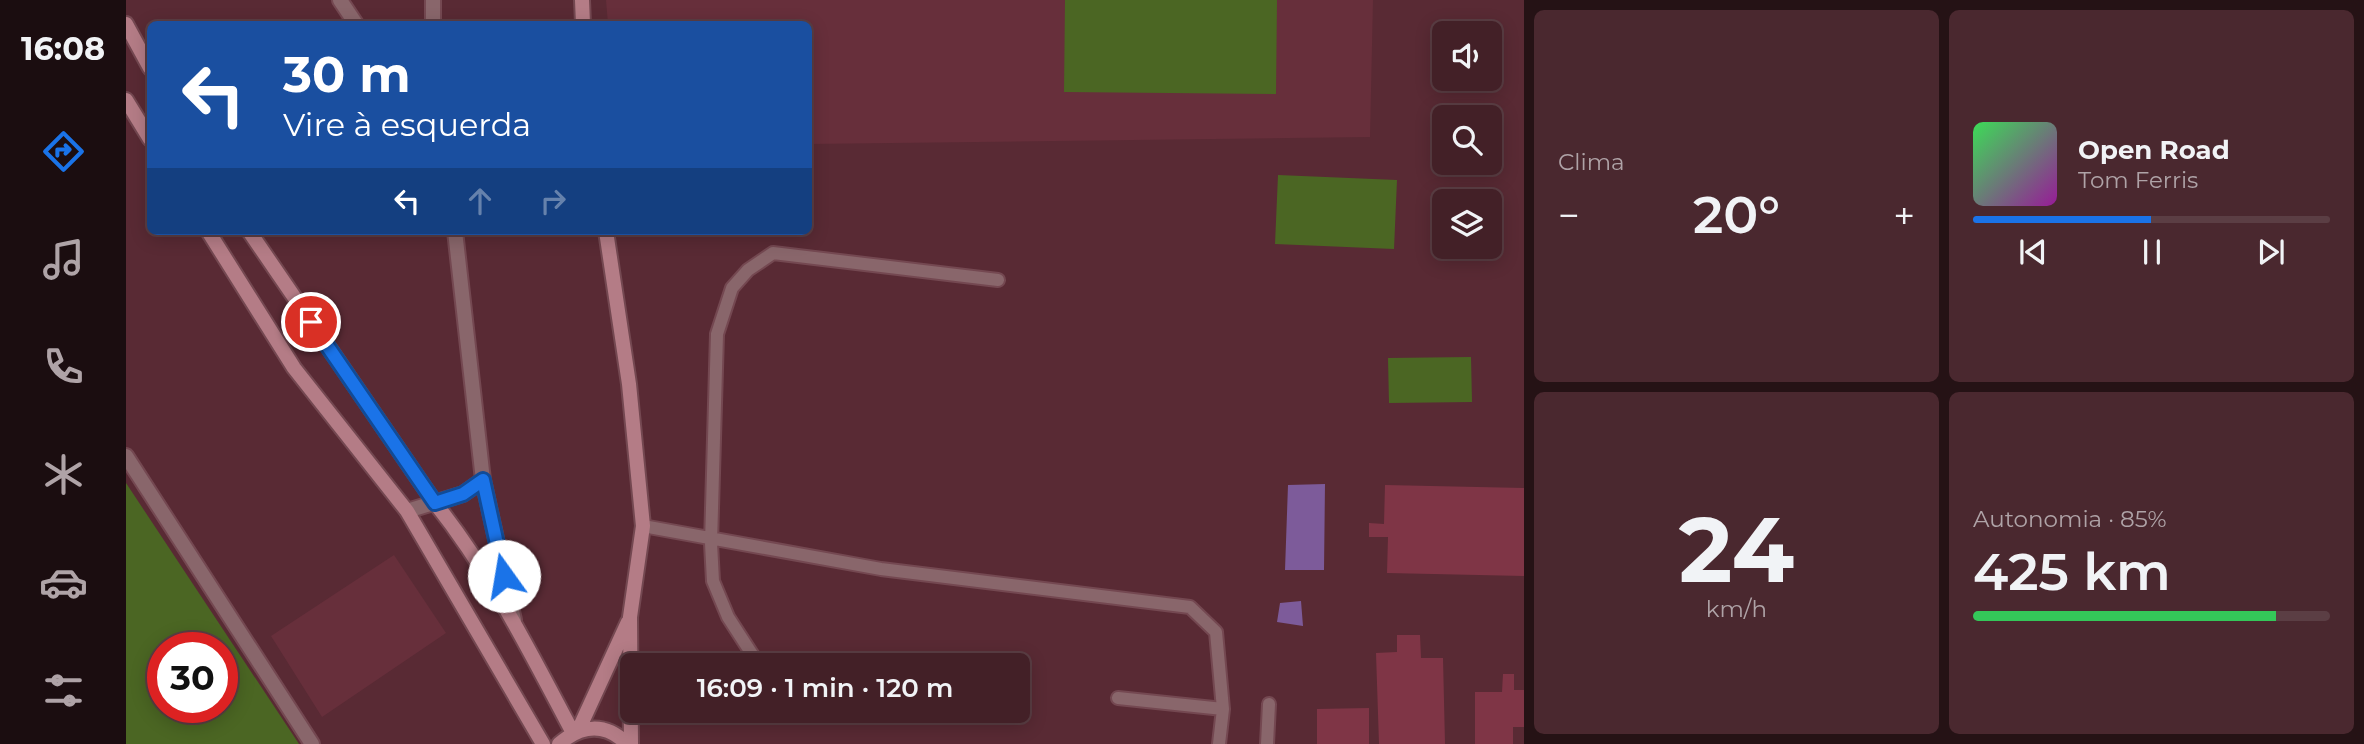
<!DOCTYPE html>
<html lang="pt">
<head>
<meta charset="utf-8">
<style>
  :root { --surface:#432027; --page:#4a282f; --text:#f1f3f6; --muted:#afa3a7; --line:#5b3e44; --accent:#1a73e8 }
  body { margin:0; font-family:Montserrat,sans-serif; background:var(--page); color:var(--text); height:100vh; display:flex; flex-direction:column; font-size:26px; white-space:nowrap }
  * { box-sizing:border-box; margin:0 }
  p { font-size:23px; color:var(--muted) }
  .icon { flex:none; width:38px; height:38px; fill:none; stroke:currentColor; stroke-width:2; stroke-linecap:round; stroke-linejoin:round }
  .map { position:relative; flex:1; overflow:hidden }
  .details { display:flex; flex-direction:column; gap:10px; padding:10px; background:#251215; width:840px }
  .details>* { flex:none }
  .top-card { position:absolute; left:21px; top:21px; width:665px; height:214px; border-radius:10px; box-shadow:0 4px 18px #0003,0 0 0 2px var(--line); background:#1a4fa0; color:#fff; overflow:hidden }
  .buttons { position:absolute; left:1306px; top:21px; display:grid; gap:14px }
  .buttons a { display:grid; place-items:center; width:70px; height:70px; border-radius:10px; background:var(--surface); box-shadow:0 4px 18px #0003,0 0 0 2px var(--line); font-size:35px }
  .speed { position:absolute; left:21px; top:632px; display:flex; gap:14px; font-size:35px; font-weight:700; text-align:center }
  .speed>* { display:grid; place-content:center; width:91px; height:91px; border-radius:50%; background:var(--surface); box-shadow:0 4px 18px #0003,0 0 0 2px var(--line); line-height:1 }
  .speed .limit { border:10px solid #d22; background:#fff; color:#111 }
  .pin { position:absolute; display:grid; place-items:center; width:60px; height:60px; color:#fff; margin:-30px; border:4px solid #fff; border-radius:50%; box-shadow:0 2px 7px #0007 }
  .me { position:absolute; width:77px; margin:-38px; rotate:347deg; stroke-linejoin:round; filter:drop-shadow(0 0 5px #0008) }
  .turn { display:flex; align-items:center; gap:24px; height:147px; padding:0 21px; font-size:32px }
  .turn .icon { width:91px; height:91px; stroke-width:2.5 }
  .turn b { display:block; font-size:49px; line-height:60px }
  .lanes { display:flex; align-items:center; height:66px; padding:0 21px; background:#0003; justify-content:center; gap:35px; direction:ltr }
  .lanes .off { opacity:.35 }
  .big { font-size:52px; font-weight:600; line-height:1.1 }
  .details .widget { flex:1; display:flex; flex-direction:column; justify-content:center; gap:10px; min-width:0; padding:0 24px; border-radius:10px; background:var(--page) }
  .details .dial { align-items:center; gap:0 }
  .dial b { font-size:91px; line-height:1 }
  .song { display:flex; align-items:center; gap:21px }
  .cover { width:84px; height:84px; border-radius:10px; background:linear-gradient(135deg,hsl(130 70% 55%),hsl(300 70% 35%)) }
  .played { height:7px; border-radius:4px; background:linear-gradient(90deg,var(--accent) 50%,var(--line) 50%) }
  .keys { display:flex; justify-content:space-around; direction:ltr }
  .heat { display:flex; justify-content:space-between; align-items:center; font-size:38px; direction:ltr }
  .charge { height:10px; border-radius:5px; background:linear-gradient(90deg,#34c759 85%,var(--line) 0) }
  .details .tiles { flex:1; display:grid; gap:10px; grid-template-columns:repeat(2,1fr) }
  .trip { position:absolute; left:494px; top:653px; width:410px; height:70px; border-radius:10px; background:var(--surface); box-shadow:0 4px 18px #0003,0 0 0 2px var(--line); font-weight:600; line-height:70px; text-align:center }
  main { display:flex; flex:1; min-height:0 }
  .menu { display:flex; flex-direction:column; width:126px; justify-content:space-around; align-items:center; background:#1b0d10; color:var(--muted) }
  .menu .icon { width:49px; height:49px }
  .menu .selected { color:var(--accent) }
  .menu b { font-size:32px; color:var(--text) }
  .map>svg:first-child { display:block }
  .built { fill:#672f3b }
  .green { fill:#4b6623; fill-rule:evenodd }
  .water { fill:#7d5b9a }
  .building { fill:#7f3546 }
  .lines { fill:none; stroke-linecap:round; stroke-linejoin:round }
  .lane-casing { stroke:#744851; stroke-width:16 }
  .street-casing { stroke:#744851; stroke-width:18 }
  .secondary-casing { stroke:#744851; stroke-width:18 }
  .lane { stroke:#89666b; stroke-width:12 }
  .street { stroke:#89666b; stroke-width:14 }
  .secondary { stroke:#b47c86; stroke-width:14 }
  .route-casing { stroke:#114b97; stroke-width:18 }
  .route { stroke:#1a73e8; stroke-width:12 }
</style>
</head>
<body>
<main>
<nav class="menu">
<b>16:08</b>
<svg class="icon selected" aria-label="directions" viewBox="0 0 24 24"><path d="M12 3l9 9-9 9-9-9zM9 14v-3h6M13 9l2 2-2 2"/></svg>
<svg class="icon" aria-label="music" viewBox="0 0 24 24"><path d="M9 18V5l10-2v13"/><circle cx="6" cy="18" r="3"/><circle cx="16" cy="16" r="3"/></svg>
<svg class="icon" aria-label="phone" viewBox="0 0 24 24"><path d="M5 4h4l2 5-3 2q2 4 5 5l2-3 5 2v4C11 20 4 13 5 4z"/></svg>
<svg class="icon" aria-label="climate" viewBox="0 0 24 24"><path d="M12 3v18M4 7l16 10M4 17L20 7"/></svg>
<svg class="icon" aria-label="car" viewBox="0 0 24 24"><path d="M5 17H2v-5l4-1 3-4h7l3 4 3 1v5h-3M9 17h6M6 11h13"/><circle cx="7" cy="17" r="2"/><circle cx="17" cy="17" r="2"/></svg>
<svg class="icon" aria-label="filters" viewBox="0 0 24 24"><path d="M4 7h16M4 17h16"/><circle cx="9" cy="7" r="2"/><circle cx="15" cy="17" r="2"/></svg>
</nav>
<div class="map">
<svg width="1398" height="744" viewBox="0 0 1398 744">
  <rect width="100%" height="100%" fill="#592a34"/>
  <!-- built -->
  <path class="built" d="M480 0H1247L1244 137 683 144 682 24H482Z
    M268 555 320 633 196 717 145 636Z"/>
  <!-- green -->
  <path class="green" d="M939 0H1151L1150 94 938 92Z
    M1152 175 1271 180 1268 249 1149 244Z
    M1345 357 1346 402 1263 403 1262 358Z
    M0 483 173 744H0ZM37 648H96V707H37Z"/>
  <!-- water -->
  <path class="water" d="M1199 484 1198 570H1159L1162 485Z
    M1175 601 1177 626 1151 622 1154 603Z"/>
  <!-- building -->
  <path class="building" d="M1259 485 1398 488V576L1261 573 1262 537H1243V523L1258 524Z
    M1271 635H1294L1295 658H1317L1319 744H1253L1250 653 1271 652Z
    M1377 674H1388V690H1398V727H1387V744H1349V692H1376Z
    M1243 708V744H1191V709Z"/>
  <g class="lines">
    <!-- lane casing -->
    <g class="lane-casing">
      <path id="lane" d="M517 526 755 569 1064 607 1090 632 1097 709 1093 744
        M633 665 602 617 587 581 585 543 591 334 606 288 622 270 647 253 872 280
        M992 698 1097 709
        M689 710 694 715
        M1141 744 1143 704"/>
    </g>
    <!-- street casing -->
    <g class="street-casing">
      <path id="street" d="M214 0 230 24
        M307 0V24
        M329 231 357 480 388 620
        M0 456 186 744
        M281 511 337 494 357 480"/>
    </g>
    <!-- secondary casing -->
    <g class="secondary-casing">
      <path id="secondary" d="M456 0 457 24
        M0 24 24 68
        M0 100 24 139
        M82 231 168 368 281 511 417 744
        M123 231 309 503C365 573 405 654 447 733
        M480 231 503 384 517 526 504 617 505 744
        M452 731 502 622
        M433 744C455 725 479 722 501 744"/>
    </g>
    <!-- lane -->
    <use href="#lane" class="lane"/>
    <!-- street -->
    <use href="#street" class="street"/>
    <!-- secondary -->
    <use href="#secondary" class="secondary"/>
  </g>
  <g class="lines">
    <!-- route casing -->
    <g class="route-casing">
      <path id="route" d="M185 322 309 503 337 494 357 480 378 576"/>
    </g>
    <!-- route -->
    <use href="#route" class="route"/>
  </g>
</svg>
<div class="buttons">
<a><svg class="icon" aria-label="sound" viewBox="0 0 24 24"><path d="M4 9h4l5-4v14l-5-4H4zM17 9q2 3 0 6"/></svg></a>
<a><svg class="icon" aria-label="search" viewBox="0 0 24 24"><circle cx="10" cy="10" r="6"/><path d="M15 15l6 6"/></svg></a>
<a><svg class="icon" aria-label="layers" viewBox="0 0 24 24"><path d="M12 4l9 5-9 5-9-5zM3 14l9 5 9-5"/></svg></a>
</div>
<div class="speed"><div class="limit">30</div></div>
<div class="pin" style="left:185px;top:322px;background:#d93025"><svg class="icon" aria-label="arrive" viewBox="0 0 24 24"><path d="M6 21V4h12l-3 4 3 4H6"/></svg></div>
<svg class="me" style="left:378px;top:576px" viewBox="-20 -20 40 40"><circle r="19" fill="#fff"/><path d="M0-13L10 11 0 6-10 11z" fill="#1a73e8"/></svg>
<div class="trip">16:09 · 1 min · 120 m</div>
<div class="top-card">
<div class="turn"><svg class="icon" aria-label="left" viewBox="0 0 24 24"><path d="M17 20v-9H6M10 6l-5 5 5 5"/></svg><div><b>30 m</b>Vire à esquerda</div></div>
<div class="lanes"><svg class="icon" aria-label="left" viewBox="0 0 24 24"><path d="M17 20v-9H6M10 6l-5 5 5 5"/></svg><svg class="icon off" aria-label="ahead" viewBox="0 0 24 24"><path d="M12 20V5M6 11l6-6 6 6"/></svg><svg class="icon off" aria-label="right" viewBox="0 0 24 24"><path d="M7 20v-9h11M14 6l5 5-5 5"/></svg></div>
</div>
</div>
<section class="details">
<div class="tiles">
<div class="widget"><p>Clima</p>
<div class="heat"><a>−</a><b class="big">20°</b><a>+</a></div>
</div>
<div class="widget">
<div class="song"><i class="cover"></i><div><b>Open Road</b><p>Tom Ferris</p></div></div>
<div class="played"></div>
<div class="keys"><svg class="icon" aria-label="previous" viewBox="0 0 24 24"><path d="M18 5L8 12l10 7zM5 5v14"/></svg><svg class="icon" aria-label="pause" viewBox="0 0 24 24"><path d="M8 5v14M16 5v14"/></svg><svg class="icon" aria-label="next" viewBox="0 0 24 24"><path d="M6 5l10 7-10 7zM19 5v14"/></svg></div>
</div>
<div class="widget dial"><b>24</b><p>km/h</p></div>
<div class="widget"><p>Autonomia · 85%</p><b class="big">425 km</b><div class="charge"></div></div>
</div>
</section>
</main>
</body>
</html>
